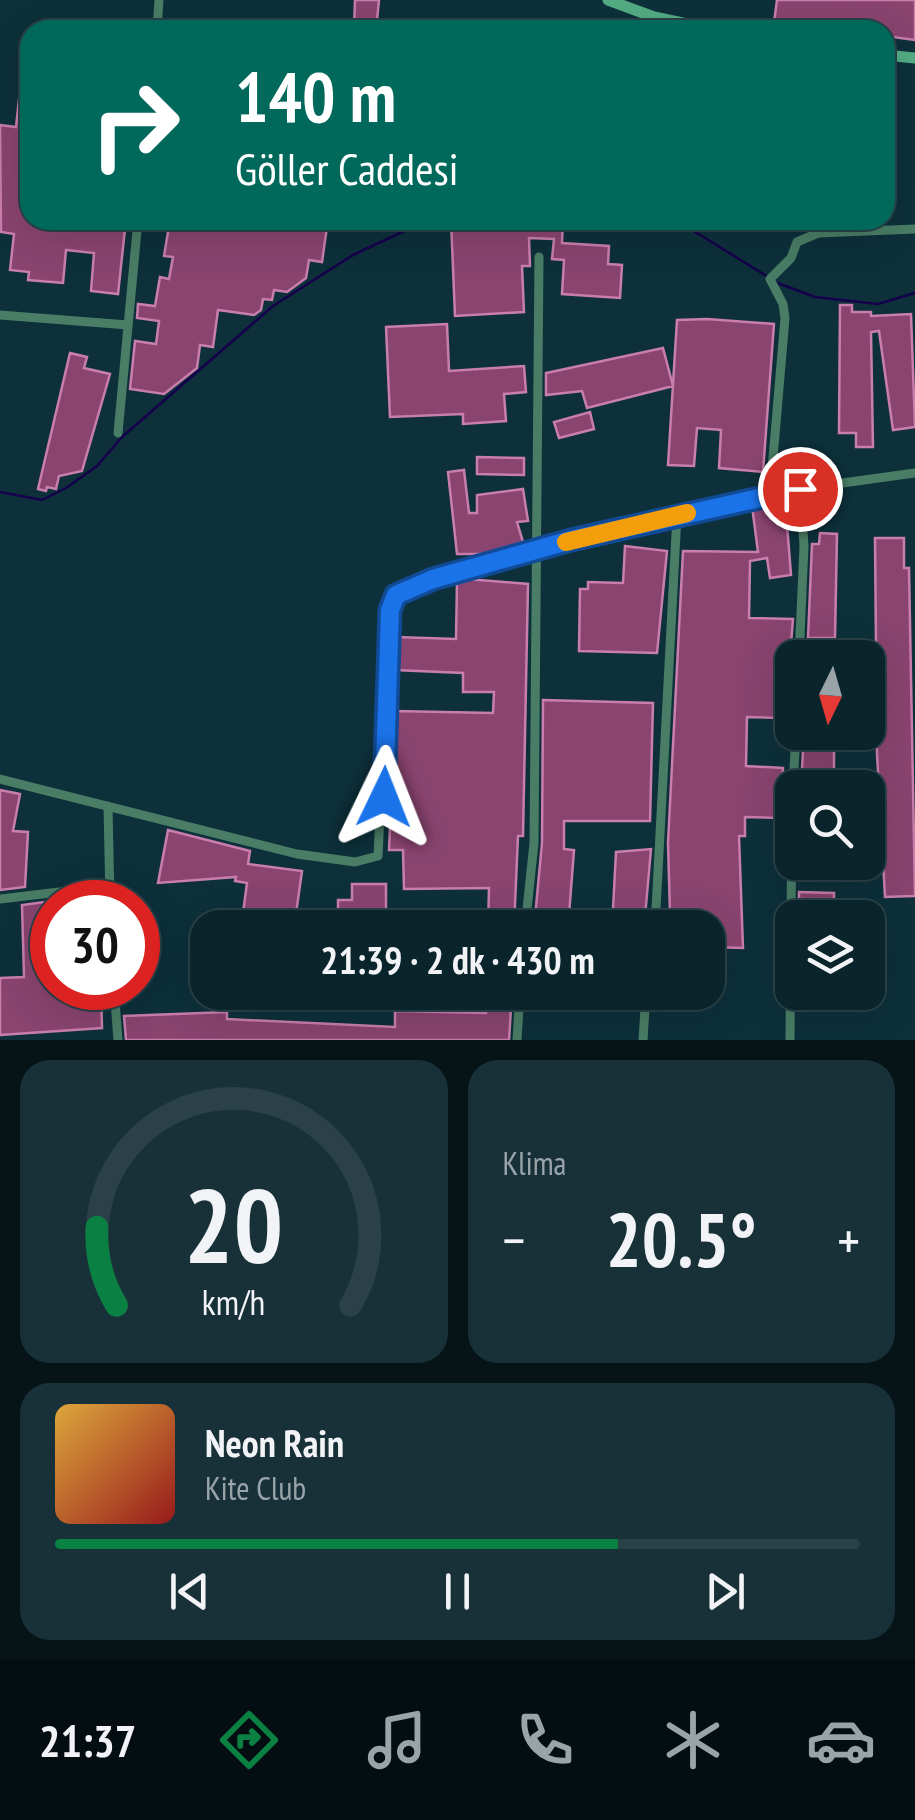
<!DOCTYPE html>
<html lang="tr">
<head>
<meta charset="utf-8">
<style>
  :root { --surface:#0a242c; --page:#183038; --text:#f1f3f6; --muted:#99a4a9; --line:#2a4148; --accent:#0b8043 }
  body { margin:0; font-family:"PT Sans Narrow",sans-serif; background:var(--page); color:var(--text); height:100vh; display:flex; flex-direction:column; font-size:38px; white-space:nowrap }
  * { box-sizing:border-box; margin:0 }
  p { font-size:32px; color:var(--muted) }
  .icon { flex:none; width:55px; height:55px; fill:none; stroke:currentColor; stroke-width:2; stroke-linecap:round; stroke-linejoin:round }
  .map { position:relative; height:1040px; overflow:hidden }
  .panel { display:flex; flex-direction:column; gap:20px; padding:20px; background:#061418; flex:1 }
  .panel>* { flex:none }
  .banner { position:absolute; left:20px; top:20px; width:875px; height:210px; border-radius:30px; box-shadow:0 10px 40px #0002,0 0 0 2px var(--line); background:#00695c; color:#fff; overflow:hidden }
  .needle { width:65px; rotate:185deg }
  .fabs { position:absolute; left:775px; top:640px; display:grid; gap:20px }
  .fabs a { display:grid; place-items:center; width:110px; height:110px; border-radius:20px; background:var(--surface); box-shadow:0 10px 40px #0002,0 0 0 2px var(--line); font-size:50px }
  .speed { position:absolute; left:30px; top:880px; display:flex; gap:20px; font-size:50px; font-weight:700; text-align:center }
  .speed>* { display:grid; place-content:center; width:130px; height:130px; border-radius:50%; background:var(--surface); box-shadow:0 10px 40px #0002,0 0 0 2px var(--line); line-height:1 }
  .speed .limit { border:15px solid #d22; background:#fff; color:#111 }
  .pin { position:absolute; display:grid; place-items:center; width:85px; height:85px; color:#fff; margin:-42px; border:5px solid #fff; border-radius:50%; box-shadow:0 2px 10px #0007 }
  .me { position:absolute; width:110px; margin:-55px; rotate:2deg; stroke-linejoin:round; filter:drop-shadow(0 0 8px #0008) }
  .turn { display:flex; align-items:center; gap:35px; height:210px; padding:0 50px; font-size:45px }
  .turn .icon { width:130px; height:130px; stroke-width:2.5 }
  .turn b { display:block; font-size:70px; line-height:85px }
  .big { font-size:75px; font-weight:800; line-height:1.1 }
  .panel .card { flex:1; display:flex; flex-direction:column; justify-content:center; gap:15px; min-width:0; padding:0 35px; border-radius:30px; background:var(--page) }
  .panel .dial { align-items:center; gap:0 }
  .dial svg { height:260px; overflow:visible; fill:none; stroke:var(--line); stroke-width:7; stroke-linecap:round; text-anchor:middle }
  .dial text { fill:var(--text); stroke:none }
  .song { display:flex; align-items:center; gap:30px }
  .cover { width:120px; height:120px; border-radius:15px; background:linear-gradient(135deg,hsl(40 70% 55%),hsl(0 70% 35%)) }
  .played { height:10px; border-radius:5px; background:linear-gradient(90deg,var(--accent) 70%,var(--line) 70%) }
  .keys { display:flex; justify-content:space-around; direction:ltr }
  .heat { display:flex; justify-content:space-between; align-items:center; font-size:55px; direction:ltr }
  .panel .tiles { flex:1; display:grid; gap:20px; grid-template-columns:1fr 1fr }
  .card:last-child { grid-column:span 2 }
  .trip { position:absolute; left:190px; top:910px; width:535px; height:100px; border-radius:30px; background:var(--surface); box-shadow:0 10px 40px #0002,0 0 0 2px var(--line); font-weight:800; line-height:100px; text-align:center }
  .dock { display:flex; height:160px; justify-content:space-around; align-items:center; background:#040e12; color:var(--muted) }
  .dock .icon { width:70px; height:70px }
  .dock .current { color:var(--accent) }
  .dock b { font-size:45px; color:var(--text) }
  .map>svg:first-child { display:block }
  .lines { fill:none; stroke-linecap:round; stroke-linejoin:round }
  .stream { stroke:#15004b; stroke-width:2.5 }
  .building { fill:#894470; stroke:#c97ead; stroke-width:2.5 }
  .street { stroke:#497d65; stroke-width:9 }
  .secondary { stroke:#53ac84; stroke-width:11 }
  .route-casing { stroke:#114b97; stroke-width:25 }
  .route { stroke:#1a73e8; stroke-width:18 }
  .slow { stroke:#f59e0b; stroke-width:18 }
</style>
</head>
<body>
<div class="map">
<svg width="915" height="1040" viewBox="0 0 915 1040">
  <rect width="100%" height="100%" fill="#0d303b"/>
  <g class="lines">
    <!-- stream -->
    <path class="stream" d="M676 220 768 277
      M775 282 815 297 878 304 915 293
      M0 492 42 500 66 488 97 466 122 437 273 306 353 255 428 220"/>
  </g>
  <!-- building -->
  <path class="building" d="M355 0H379L376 30H354Z
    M777 0H915V40L885 36V30H773Z
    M22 72 30 73 29 220H126L118 294 91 291 94 253 66 250 63 283 28 280 29 272 10 270 14 234 1 232 0 125 16 127Z
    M170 220 241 225V220H328L322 262 309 260 306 278 287 292 274 290 272 300 263 299 261 310 254 315 218 310 213 347 200 345 197 368 164 394 130 389 135 341 156 344 159 321 137 318 138 304 155 306 160 277 169 279 173 257 164 256Z
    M451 220H563L562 243 609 246 608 264 622 265 620 298 562 294 564 260 552 259 554 239 529 238 530 266H522L524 312 455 316Z
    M840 305H852V312H871V316L911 314 915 427 893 430 879 331 871 332 873 447H856V433H839Z
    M707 319 774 324 763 472 719 468 721 430 697 428 694 466 668 465 677 320Z
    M447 324 449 371 524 366 526 392 504 394 506 421 463 424V414L390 417 386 327Z
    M663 348 673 386 587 408 582 391 546 395V373Z
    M70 353 87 357 84 368 110 374 82 471 59 476 56 489 47 487 46 491 38 489Z
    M590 412 594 429 559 438 554 422Z
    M477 457 524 458V475L477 474Z
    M464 470 469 513H477V495L523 489 528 521 517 522 523 542 482 554H457L448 472Z
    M785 499 791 575 770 578 767 558 750 561 749 618 793 619 785 718 747 717 746 766 783 768 781 818 745 817V836H739L743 948 708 947V928H679V914H670L668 843 683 551 758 552 752 506Z
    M820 533 837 534 835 638H808L812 544H819Z
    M875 538H904V568H909L915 896 885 897 877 754Z
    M625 546 667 551 657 653 579 651 580 589H588V582L623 583Z
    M467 579 528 584 523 836H518L514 928H488L489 888 404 889 403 850H389L395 711 493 713 494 692H463V673L395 670 397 637 456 639 457 581Z
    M543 700 653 703 650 821H564V849L574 850 568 928H534L542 843Z
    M804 732H834V788H801Z
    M0 790 20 794 13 831 28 832 25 887 0 890Z
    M168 830 250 851 248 864 302 871 294 928H241L247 883 235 881 236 877 158 883Z
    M651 849 644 928H612L616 852Z
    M352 884H386V928H338V900H352Z
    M799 892 834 893V918H799Z
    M52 901V988H101L102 1028 0 1035V978L24 977 22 905Z
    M486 992H512L509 1040H126L124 1016 227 1012V1019L395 1027V1011L486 1013Z"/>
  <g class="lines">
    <!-- street -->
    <path class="street" d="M157 30 159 0
      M0 315 128 325
      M118 433 138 220
      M770 493 785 318 783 304 770 279 791 258 797 242 818 233 915 229
      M799 658 804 546 800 489
      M0 779 297 854 355 862 378 856 390 610 396 595 433 579 770 493 915 473
      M793 788 796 732
      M108 806 110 902
      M0 899 110 886
      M525 928 534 843 539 257
      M655 928 677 515
      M114 988 118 1040
      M517 1040 520 992
      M643 1040 646 992
      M790 1040 792 806"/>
    <!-- secondary -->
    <path class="secondary" d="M608 0 654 17 716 30
      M885 55 915 58"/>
  </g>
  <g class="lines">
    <!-- route casing -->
    <g class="route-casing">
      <path id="route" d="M384 797 390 610 396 595 433 579 571 540 800 489"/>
    </g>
    <!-- route -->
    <use href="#route" class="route"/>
    <!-- slow -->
    <path class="slow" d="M566 542 687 513"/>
  </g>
</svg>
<div class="fabs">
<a><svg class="needle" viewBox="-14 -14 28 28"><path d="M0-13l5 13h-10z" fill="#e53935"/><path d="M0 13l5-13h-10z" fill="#99a4a9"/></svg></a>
<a><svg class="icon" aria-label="search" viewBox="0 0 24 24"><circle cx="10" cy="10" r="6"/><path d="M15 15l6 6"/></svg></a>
<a><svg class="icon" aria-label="layers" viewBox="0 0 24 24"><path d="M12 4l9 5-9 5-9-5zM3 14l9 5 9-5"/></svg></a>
</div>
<div class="speed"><div class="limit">30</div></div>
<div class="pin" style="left:800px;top:489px;background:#d93025"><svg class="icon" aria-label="arrive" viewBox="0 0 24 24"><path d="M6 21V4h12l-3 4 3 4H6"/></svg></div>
<svg class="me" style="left:384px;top:797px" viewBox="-20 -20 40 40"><path d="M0-17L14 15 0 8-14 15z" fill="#1a73e8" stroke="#fff" stroke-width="4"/></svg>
<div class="trip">21:39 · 2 dk · 430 m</div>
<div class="banner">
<div class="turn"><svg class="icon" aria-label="right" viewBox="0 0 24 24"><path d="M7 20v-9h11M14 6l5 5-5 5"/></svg><div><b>140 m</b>Göller Caddesi</div></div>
</div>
</div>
<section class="panel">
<div class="tiles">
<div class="card dial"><svg viewBox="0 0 100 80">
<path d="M14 69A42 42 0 1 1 86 69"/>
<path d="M14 69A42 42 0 0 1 8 45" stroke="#0b8043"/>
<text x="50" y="56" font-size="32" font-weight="700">20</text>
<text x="50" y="72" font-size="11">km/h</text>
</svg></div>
<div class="card"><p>Klima</p>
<div class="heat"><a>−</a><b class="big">20.5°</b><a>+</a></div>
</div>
<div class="card">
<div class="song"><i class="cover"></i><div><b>Neon Rain</b><p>Kite Club</p></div></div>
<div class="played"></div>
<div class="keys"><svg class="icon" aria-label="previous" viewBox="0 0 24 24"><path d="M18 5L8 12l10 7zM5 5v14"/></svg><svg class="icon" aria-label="pause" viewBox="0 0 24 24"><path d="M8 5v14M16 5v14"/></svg><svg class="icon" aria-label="next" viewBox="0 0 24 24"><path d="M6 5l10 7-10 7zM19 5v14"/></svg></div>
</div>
</div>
</section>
<nav class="dock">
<b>21:37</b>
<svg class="icon current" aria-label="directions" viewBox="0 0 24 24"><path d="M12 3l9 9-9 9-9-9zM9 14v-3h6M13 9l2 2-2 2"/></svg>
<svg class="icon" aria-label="music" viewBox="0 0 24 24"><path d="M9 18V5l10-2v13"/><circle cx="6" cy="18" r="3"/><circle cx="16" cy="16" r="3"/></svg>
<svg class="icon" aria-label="phone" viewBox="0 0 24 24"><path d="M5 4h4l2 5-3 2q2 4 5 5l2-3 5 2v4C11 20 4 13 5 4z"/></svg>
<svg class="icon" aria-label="climate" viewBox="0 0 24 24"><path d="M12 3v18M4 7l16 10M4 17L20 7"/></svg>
<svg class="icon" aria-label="car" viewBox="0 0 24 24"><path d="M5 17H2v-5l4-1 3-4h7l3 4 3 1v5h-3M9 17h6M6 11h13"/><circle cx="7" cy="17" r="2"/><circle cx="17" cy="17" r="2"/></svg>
</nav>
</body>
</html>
